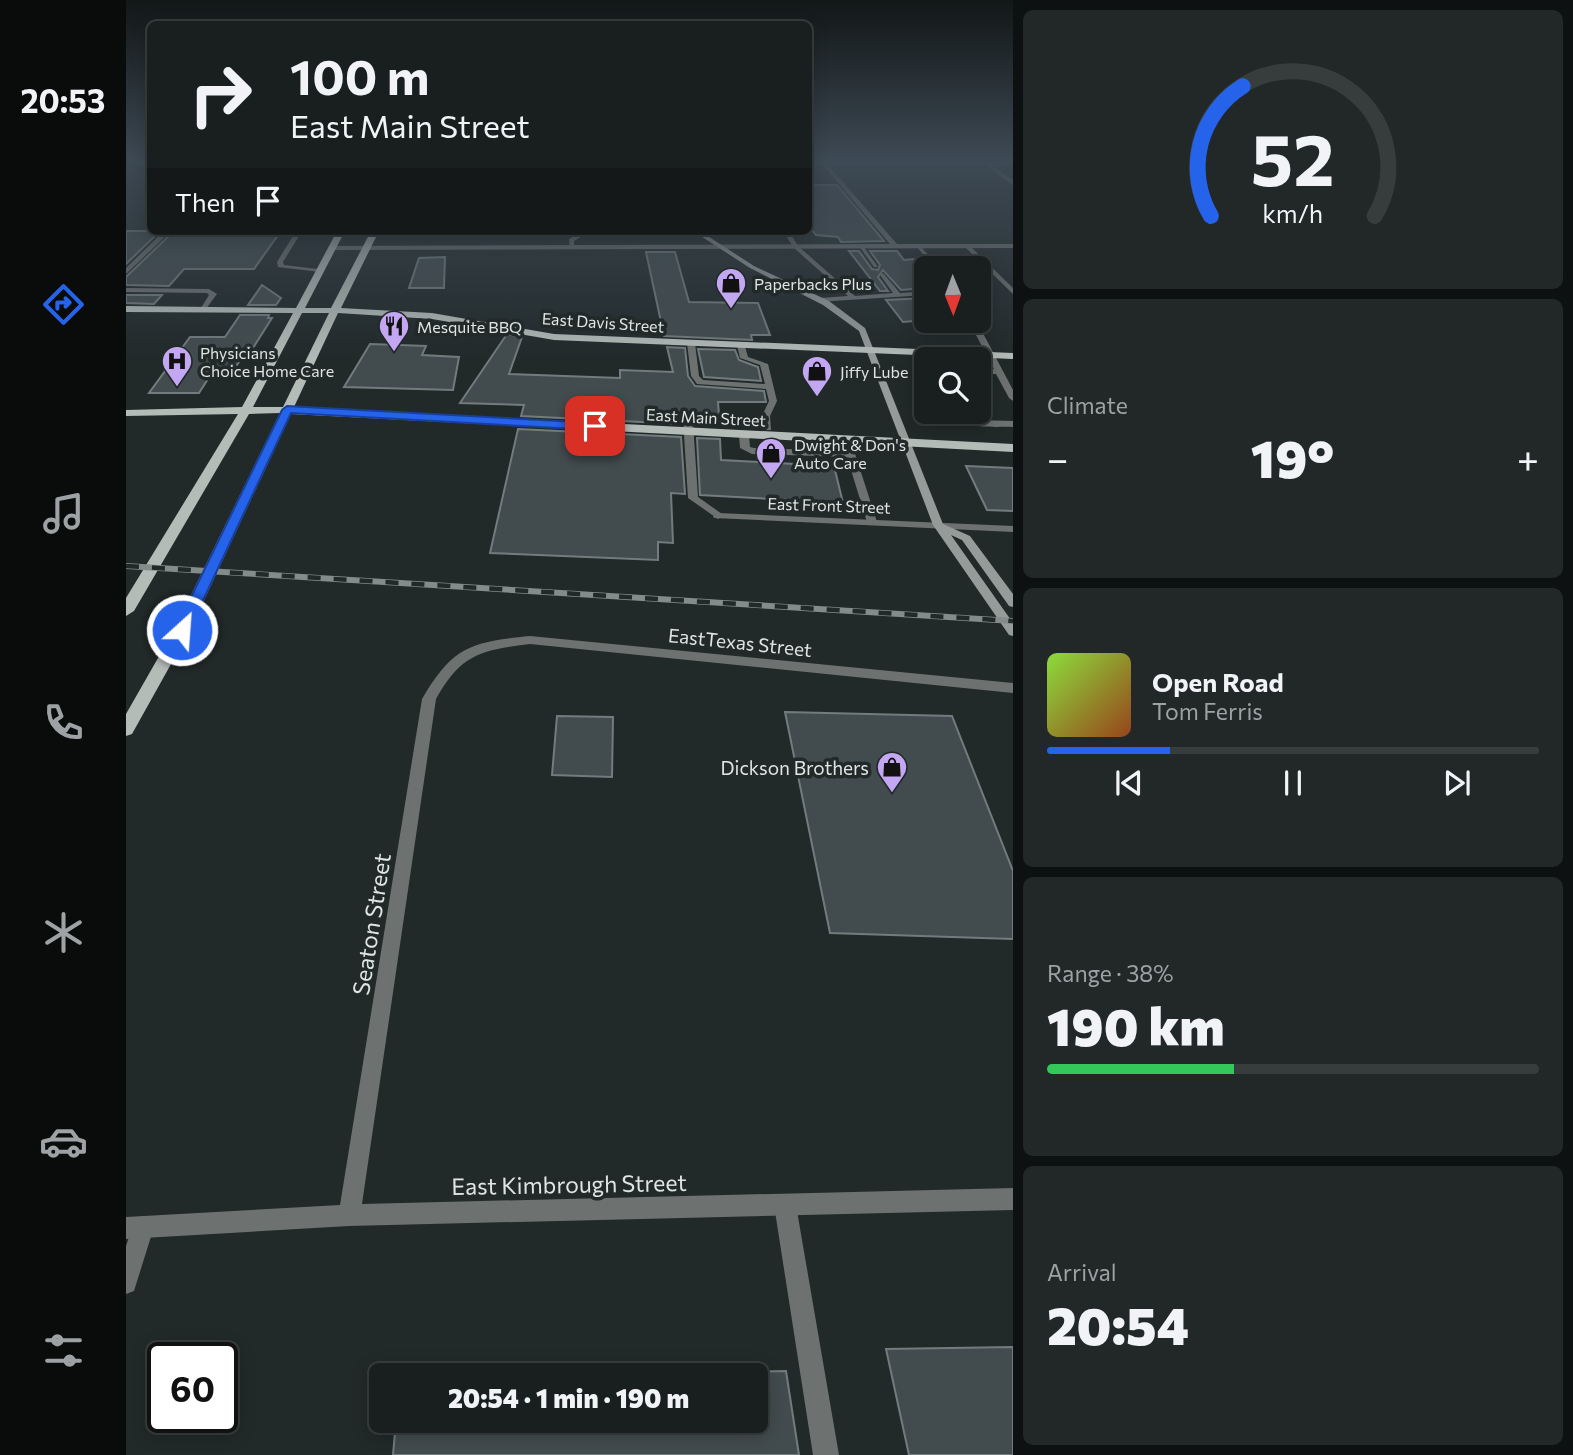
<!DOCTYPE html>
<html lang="en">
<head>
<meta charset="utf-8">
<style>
  :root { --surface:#191f1f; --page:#222728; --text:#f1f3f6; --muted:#9fa2a4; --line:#373d3d; --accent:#2563eb }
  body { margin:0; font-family:Commissioner,sans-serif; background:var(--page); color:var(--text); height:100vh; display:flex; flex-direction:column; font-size:26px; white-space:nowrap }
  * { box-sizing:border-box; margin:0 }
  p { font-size:23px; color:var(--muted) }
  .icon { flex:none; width:38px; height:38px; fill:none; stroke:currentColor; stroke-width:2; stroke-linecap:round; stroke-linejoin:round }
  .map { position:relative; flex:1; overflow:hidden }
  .panel { display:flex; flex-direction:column; gap:10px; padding:10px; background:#0e1111; width:560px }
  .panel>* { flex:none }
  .hud { position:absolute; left:21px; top:21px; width:665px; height:214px; border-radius:10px; box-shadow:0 4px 18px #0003,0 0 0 2px var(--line); background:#191f1f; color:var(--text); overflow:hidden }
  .needle { width:46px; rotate:179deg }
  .controls { position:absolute; left:788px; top:256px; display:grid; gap:14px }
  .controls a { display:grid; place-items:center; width:77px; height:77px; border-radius:10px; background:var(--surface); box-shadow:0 4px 18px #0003,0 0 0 2px var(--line); font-size:35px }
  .speed { position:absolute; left:21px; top:1342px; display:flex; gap:14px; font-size:35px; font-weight:700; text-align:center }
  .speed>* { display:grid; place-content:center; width:91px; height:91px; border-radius:50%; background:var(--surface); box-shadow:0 4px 18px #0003,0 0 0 2px var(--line); line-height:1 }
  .speed .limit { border:4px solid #111; border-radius:10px; background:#fff; color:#111 }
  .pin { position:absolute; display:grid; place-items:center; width:60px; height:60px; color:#fff; margin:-30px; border-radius:14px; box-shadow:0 4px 10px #0006 }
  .me { position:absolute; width:77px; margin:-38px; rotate:26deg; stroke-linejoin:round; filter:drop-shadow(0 0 5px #0008) }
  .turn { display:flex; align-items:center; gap:24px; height:147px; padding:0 28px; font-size:32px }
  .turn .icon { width:91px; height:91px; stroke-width:2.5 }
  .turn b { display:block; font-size:49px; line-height:60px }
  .then { display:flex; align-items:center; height:66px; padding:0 28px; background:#0003; gap:14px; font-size:26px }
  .big { font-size:52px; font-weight:800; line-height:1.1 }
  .panel .card { flex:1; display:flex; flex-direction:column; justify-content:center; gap:10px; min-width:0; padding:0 24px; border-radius:10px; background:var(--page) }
  .panel .dial { align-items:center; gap:0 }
  .dial svg { height:182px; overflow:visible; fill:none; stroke:var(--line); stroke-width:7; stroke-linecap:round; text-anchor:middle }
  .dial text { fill:var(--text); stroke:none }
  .song { display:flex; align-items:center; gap:21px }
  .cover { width:84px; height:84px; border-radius:10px; background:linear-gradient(135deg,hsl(90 70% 55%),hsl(20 70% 35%)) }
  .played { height:7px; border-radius:4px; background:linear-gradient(90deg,var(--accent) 25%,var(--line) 25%) }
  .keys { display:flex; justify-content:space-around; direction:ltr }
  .heat { display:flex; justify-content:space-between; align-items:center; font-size:38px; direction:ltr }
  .charge { height:10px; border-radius:5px; background:linear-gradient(90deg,#34c759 38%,var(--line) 0) }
  .trip { position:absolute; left:243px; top:1363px; width:399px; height:70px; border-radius:10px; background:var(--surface); box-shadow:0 4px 18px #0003,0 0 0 2px var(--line); font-weight:800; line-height:70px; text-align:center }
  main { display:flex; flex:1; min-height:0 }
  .menu { display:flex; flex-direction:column; width:126px; justify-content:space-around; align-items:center; background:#0a0c0c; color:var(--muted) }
  .menu .icon { width:49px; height:49px }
  .menu .selected { color:var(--accent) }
  .menu b { font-size:32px; color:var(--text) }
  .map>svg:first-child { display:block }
  .building { fill:#424b4d; stroke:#727c7e; stroke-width:2 }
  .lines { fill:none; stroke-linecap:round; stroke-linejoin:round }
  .lane { fill:#6d7170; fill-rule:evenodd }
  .street { fill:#6d7170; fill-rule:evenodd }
  .secondary { fill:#959b99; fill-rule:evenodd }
  .primary { fill:#b4bcb8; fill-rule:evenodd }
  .rail-casing { stroke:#848b8b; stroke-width:6 }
  .rail { stroke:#212929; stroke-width:4.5; stroke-dasharray:13; stroke-linecap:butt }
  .route { fill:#2563eb; stroke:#184099; stroke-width:2 }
  .labels { text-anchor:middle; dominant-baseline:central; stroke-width:7; stroke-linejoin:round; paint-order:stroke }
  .far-poi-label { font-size:16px; fill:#dfe4e4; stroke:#212929; text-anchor:start }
  .far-street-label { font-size:16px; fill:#dfe4e4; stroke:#212929 }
  .street-label { font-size:19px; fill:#dfe4e4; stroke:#212929 }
  .poi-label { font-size:19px; fill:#dfe4e4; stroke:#212929; text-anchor:end }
  .near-street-label { font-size:23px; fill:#dfe4e4; stroke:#212929 }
</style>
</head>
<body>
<main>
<nav class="menu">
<b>20:53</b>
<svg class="icon selected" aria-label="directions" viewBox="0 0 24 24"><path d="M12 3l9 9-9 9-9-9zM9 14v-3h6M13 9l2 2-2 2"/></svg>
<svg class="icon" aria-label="music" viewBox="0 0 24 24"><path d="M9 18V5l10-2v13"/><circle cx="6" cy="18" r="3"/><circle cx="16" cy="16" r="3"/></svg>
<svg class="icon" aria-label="phone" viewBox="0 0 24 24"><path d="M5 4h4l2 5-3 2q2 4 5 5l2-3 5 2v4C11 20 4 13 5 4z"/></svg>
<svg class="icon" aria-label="climate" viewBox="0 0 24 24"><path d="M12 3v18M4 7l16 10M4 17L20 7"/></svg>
<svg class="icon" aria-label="car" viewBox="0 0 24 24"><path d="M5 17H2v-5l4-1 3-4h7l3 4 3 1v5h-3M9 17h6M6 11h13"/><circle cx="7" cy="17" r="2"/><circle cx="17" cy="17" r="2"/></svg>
<svg class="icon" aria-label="filters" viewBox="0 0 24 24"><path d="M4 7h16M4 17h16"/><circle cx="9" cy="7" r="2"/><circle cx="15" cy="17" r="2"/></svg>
</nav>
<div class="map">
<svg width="887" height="1455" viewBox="0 0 887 1455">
  <rect width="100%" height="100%" fill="#212929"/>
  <!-- building -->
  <path class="building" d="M682 185H711L758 241 715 242 712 237 690 235 682 225Z
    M0 231H34L0 264Z
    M48 231H155L128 269H58L43 286 0 285V277Z
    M723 251H733L746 269 752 270 754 265 744 251H771L778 260 788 259 800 272V288L775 290 757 270 752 277 762 291H754Z
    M520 252H549L563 302 632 303 644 335H625L626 340 538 336Z
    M319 257 318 288H283L293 258Z
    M136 285 155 298 150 305H122Z
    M0 295H36L28 304 0 303Z
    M800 298V320L777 322 760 300Z
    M114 315H143L142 318H146L127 348H122L109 368H89L73 393H23L64 337H99Z
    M381 334 396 337 383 374 494 378V370L547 372 541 347 559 348 562 376 569 386 638 391 640 402H592L593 415 562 414 556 418 555 424 395 416 398 405 334 403Z
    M244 344 300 346 296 355 333 357 327 390 218 387Z
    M572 349 609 350 613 360 632 367 635 381 578 377Z
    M392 429 555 437 559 494 545 493 547 543 532 542V560L364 553Z
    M571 438 594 439 595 460 708 466 717 503 574 495Z
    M840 466 887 468V511L861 510Z
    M659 712 826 716 887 871V939L704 933Z
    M431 716 487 717 486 777 426 775Z
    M887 1347V1455H783L760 1349Z
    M660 1371 673 1455H267L270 1421H630V1376L516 1374Z"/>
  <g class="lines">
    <!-- lane -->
    <path class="lane" d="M790 159H795L801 163 796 164Z
      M38 231H45L0 274V268Z
      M170 231H176L157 262 158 265 192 269 194 272 152 267 151 262Z
      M457 231H573L458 235 448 241V249H444L443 239Z
      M612 231H677L664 233 672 246 729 296 767 293 754 275 757 273 774 293 800 291V295L691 302 694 298 722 296 668 248 658 233 573 236 570 234Z
      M839 245H843L887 288V294L839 247Z
      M733 246H737L752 267H748Z
      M790 246H794L811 264V266H807Z
      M0 288 83 289 91 294 79 310 75 308 83 295 81 293 0 292Z
      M842 320H850L887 390V401L883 398 870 374H852V369H868Z
      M565 341 569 343 573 376 577 380 639 384 634 365 614 358 611 345 618 343 622 357 642 364 651 401 644 416 645 430H639L636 424 567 423 572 497 596 514 597 516 592 519 562 498 557 420 562 417 635 418 643 401 640 389 571 384 565 376 561 343Z
      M828 411H837L850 420 887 421V427C866 426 841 431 828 411Z
      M618 432 623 435 624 447 628 448 720 451 716 440 724 438 751 522 746 525 741 522 721 457 626 454 614 448 613 435Z
      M659 1194 667 1197 670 1205 713 1455H687L648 1205 651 1197Z
      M17 1216 25 1219 28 1227 8 1291 0 1294V1246L9 1219Z"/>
    <!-- street -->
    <path class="street" d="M887 161V165H865L887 180V185L859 165H702L771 244H887V248L205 250 202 248 205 246 764 244 697 165 682 166V162Z
      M592 513 887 526V532L588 518 587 516Z
      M404 636 887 683V693L404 644C355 650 335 654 310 699L236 1204 887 1188V1210L223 1226 0 1239V1217L214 1205 296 699C327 646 345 642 404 636Z"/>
    <!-- secondary -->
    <path class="secondary" d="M1 159 24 165V168L1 160Z
      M567 231H574L628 266 703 301 739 328 817 524 844 536 887 594V607L883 606 836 540 825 535 887 623V636L883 635 807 525 733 331 697 305 624 268Z"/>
    <!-- primary -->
    <path class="primary" d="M211 231H219L179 308H205L245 231H253L215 308 306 313 428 334 887 353V359L428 340 306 319 212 313 168 407 887 444V452L165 414 64 630 6 734 0 736V714L48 630 154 413 123 414 8 611 0 616V598L112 414 0 416V410L116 407 167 313 0 312V306L170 308ZM176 313H203L157 407H127Z"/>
    <!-- rail casing -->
    <g class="rail-casing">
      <path id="rail" d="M0 566 887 621"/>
    </g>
    <!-- rail -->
    <use href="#rail" class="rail"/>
  </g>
  <!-- sky -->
  <linearGradient id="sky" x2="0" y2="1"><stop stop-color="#121717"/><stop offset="0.44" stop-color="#3d4954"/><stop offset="1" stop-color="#3d4954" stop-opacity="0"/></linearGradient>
  <rect width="887" height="362" fill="url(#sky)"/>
  <!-- route -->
  <path class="route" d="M161 406 469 423 474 426 469 430 165 413 63 630 56 635 51 633 49 630 156 410Z"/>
  <!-- icons -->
  <defs>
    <g id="shop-pin" transform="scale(1.575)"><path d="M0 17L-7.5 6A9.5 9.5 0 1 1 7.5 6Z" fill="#c4a7f2" stroke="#212929"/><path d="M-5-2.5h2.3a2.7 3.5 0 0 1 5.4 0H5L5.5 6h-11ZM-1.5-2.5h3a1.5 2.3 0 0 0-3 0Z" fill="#111"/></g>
    <g id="restaurant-pin" transform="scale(1.575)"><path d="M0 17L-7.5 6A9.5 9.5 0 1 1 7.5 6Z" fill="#c4a7f2" stroke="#212929"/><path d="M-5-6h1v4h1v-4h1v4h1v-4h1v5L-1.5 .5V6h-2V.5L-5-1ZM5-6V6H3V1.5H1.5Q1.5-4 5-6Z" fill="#111"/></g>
    <g id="hospital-pin" transform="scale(1.575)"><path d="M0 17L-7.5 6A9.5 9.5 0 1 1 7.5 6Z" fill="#c4a7f2" stroke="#212929"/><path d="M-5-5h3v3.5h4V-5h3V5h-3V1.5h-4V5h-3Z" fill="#111"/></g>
  </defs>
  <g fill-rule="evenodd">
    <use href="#shop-pin" x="605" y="283"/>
    <use href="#restaurant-pin" x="268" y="326"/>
    <use href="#hospital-pin" x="51" y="361"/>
    <use href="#shop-pin" x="691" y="371"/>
    <use href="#shop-pin" x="645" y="453"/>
    <use href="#shop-pin" x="766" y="767"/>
  </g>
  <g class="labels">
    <!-- far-poi labels -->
    <g class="far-poi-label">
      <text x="628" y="283">Paperbacks Plus</text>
      <text x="291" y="326">Mesquite BBQ</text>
      <text x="74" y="352">Physicians<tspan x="74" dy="18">Choice Home Care</tspan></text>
      <text x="714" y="371">Jiffy Lube</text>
      <text x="668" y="444">Dwight &amp; Don's<tspan x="668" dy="18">Auto Care</tspan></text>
    </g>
    <!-- far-street labels -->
    <g class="far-street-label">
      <text transform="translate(477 322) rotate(4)">East Davis Street</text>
      <text transform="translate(580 417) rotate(3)">East Main Street</text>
      <text transform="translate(703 505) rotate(2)">East Front Street</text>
    </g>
    <!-- street labels -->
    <g class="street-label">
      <text transform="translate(614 642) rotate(6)">EastTexas Street</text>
    </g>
    <!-- poi labels -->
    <g class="poi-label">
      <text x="743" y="767">Dickson Brothers</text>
    </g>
    <!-- near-street labels -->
    <g class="near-street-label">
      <text transform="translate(245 924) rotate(-81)">Seaton Street</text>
      <text transform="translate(443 1184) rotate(-1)">East Kimbrough Street</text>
    </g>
  </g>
</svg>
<div class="controls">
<a><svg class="needle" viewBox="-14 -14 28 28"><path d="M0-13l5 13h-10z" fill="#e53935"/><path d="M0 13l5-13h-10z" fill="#9fa2a4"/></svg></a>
<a><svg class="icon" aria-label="search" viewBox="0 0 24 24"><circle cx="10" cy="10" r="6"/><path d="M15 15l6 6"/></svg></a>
</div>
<div class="speed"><div class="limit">60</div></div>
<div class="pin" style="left:469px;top:426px;background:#d93025"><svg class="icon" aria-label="arrive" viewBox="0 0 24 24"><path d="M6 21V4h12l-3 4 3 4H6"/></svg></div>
<svg class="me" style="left:56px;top:630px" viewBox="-20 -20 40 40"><circle r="17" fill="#2563eb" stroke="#fff" stroke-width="3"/><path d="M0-11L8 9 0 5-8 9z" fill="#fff"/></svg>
<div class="trip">20:54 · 1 min · 190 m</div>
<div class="hud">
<div class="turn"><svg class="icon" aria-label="right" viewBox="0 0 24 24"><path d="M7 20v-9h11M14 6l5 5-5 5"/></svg><div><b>100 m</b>East Main Street</div></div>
<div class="then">Then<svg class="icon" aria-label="arrive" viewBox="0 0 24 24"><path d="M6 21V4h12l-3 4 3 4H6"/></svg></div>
</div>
</div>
<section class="panel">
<div class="card dial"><svg viewBox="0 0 100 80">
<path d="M14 69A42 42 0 1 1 86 69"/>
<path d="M14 69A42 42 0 0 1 28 12" stroke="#2563eb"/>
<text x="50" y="56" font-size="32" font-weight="700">52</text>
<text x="50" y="72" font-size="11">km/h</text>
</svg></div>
<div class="card"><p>Climate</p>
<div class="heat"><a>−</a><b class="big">19°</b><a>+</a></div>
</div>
<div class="card">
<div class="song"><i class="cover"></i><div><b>Open Road</b><p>Tom Ferris</p></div></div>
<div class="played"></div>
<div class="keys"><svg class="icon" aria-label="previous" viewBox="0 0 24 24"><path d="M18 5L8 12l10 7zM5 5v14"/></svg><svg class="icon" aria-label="pause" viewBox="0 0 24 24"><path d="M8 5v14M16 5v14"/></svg><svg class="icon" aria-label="next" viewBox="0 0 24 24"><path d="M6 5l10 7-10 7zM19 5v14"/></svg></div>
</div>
<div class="card"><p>Range · 38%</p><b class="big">190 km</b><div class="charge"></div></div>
<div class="card"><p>Arrival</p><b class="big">20:54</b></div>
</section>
</main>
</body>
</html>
